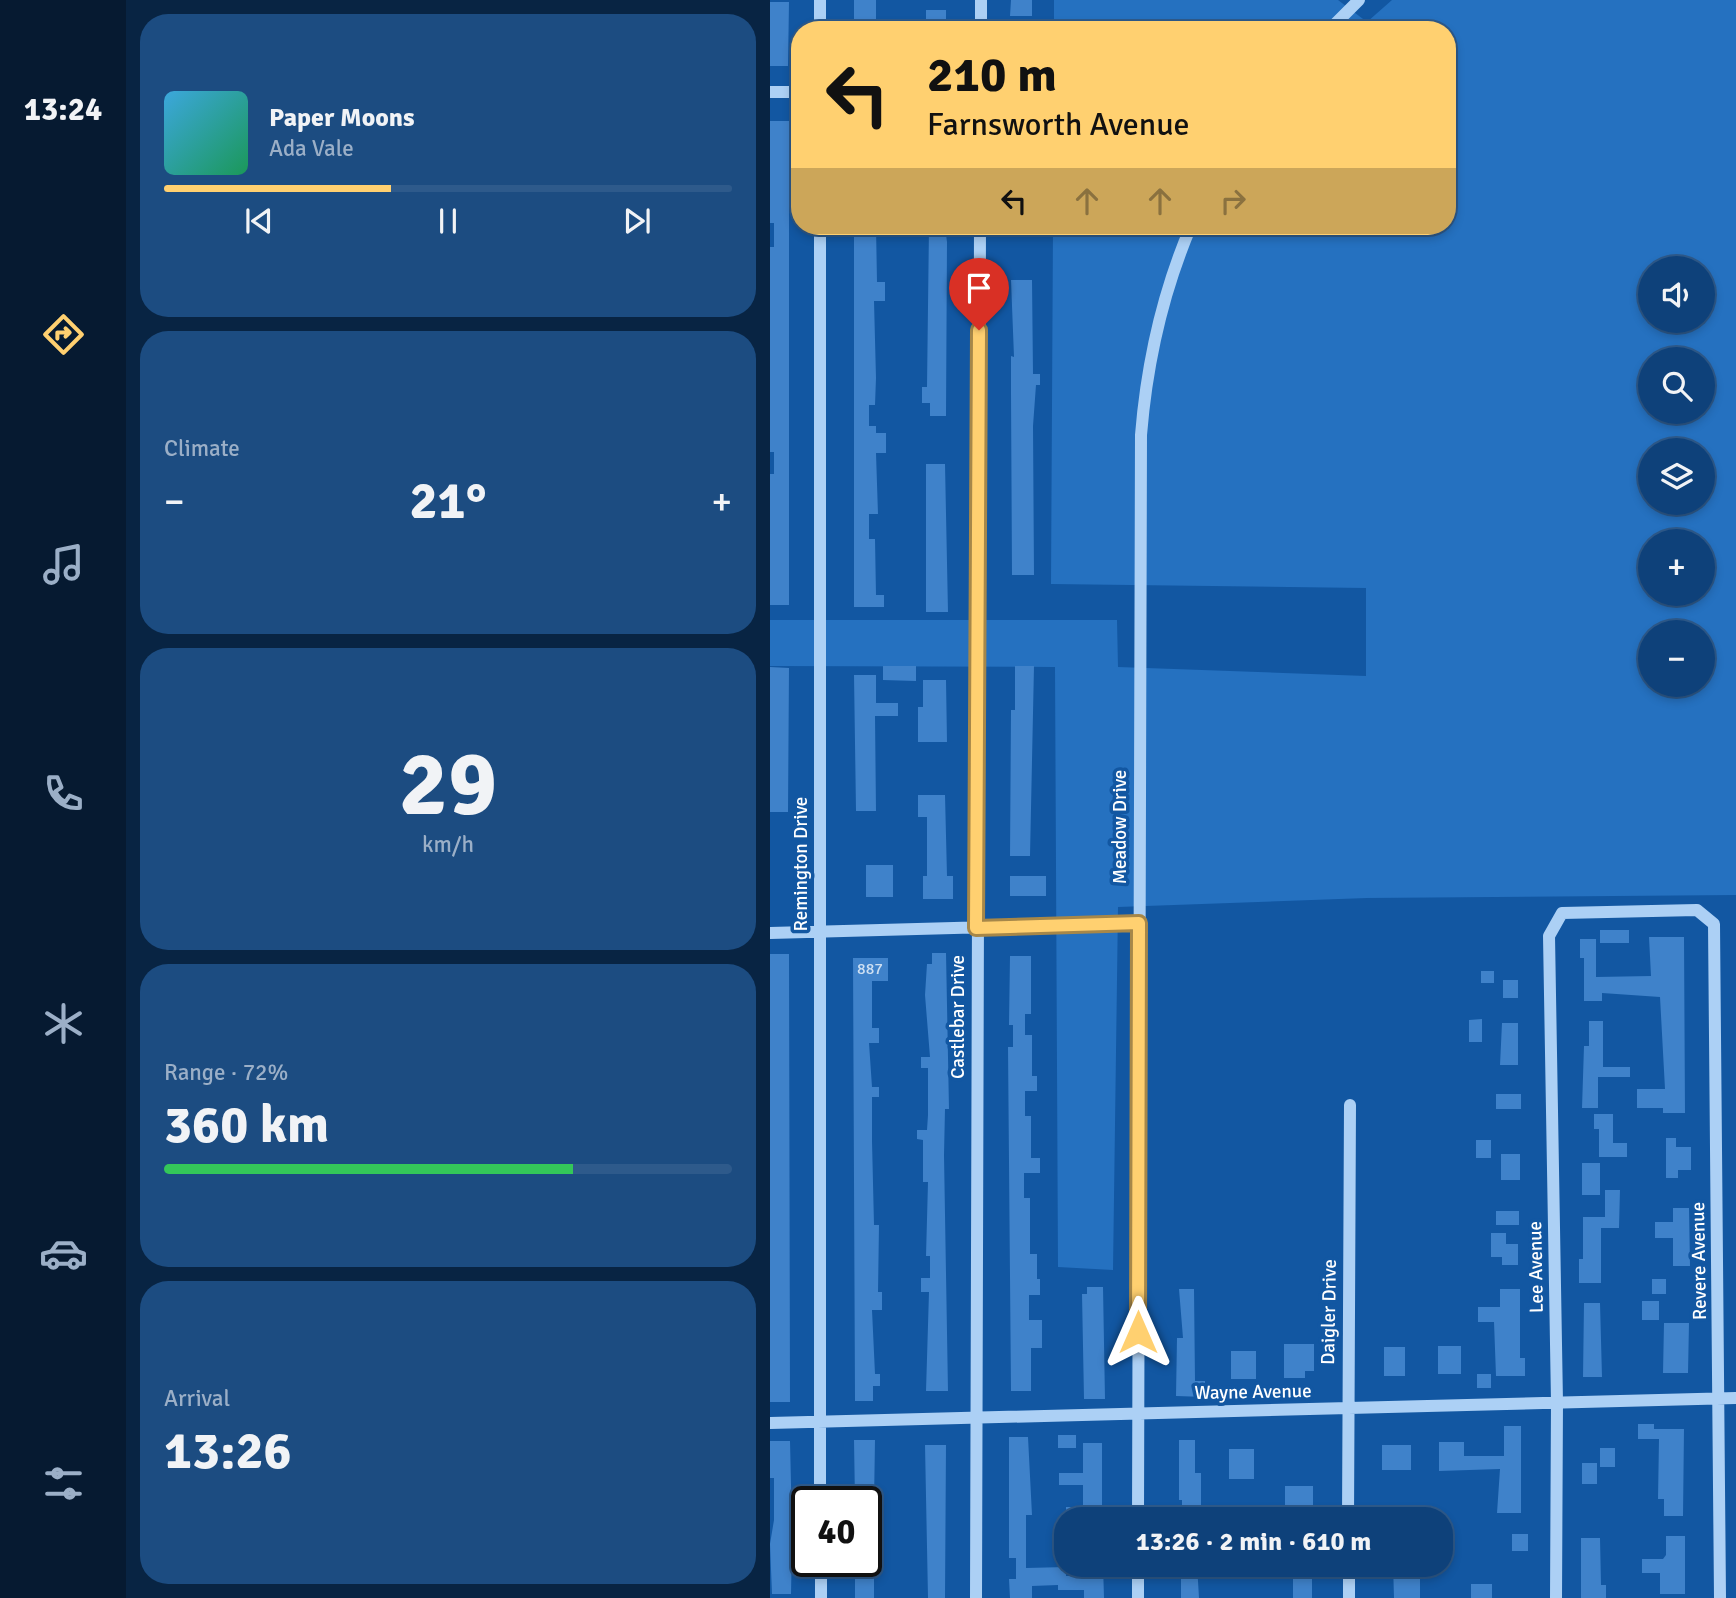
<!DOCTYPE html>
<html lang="en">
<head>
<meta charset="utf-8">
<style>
  :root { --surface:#0e417a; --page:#1c4c81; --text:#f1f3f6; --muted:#9bafc7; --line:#2e5a8b; --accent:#ffd070 }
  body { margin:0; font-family:Signika,sans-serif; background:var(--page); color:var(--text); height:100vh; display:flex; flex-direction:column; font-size:26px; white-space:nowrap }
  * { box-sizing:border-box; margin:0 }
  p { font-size:23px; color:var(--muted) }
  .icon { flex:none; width:38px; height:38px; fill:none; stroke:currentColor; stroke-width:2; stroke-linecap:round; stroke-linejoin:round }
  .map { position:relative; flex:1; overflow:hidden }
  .side { display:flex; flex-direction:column; gap:14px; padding:14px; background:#082443; width:644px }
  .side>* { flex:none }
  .guide { position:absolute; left:21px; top:21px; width:665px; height:214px; border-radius:28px; box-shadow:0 4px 10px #0003,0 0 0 2px var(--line); background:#ffd070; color:#111; overflow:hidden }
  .fabs { position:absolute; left:868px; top:256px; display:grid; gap:14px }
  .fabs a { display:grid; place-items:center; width:77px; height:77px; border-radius:50%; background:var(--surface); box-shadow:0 4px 10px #0003,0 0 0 2px var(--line); font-size:35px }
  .speed { position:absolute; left:21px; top:1486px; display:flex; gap:14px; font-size:35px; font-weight:700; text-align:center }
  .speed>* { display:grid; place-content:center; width:91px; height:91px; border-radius:50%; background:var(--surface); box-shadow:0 4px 10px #0003,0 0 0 2px var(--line); line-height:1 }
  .speed .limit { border:4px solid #111; border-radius:10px; background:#fff; color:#111 }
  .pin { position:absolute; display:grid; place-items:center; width:60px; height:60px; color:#fff; margin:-72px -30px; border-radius:50% 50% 50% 0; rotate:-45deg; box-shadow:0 0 7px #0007 }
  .pin .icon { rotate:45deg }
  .me { position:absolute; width:77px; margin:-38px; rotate:0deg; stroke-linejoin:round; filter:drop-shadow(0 0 5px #0008) }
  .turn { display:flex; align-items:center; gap:24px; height:147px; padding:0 21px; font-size:32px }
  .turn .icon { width:91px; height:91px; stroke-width:2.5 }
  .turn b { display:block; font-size:49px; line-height:60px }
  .lanes { display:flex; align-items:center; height:66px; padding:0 21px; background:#0003; justify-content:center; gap:35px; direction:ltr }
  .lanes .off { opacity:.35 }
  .big { font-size:52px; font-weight:700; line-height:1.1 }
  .side .widget { flex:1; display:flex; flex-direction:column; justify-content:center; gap:10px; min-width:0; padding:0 24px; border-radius:28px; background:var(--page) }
  .side .dial { align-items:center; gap:0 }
  .dial b { font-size:91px; line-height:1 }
  .song { display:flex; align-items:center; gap:21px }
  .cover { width:84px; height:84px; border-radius:10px; background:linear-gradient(135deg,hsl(200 70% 55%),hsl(150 70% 35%)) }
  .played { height:7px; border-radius:4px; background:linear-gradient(90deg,var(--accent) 40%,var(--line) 40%) }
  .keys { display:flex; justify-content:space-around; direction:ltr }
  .heat { display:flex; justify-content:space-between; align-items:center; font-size:38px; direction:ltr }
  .charge { height:10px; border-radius:5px; background:linear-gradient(90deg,#34c759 72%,var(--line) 0) }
  .trip { position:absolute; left:284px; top:1507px; width:399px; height:70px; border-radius:28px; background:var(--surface); box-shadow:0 4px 10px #0003,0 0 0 2px var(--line); font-weight:700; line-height:70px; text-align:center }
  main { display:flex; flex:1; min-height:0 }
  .dock { display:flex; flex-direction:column; width:126px; justify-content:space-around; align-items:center; background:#061a31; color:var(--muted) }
  .dock .icon { width:49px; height:49px }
  .dock .current { color:var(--accent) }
  .dock b { font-size:32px; color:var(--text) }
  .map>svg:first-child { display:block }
  .green { fill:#2571c0; fill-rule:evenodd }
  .building { fill:#3f82ca }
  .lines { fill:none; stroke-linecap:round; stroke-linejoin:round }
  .minor { stroke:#acd0f5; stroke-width:12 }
  .route-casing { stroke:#a68749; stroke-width:18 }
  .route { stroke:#ffd070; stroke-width:12 }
  .labels { text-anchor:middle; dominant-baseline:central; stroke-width:7; stroke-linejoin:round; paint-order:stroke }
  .number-label { font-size:16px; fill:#cfe0f2 }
  .street-label { font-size:19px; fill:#fff; stroke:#1257a2 }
</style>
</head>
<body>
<main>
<nav class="dock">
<b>13:24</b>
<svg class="icon current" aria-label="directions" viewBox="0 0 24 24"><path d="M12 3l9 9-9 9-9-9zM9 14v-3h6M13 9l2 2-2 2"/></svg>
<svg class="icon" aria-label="music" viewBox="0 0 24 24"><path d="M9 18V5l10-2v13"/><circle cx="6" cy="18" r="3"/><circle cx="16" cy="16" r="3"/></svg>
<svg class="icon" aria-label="phone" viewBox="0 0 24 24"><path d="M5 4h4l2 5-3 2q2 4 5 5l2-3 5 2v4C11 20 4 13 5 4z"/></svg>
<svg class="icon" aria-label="climate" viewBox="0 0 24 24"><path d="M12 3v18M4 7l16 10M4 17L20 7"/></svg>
<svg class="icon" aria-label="car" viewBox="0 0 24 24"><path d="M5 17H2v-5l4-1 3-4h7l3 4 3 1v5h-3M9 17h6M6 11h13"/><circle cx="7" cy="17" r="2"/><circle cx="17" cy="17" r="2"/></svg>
<svg class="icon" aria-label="filters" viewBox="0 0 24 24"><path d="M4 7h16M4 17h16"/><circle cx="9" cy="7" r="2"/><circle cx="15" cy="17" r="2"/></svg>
</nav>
<section class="side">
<div class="widget">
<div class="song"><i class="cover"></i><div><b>Paper Moons</b><p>Ada Vale</p></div></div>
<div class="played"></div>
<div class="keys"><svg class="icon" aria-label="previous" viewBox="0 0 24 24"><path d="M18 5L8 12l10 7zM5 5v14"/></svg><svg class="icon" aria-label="pause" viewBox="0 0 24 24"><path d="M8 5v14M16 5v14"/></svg><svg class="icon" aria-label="next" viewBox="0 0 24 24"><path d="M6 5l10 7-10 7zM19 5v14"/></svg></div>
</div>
<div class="widget"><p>Climate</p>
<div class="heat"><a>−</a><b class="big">21°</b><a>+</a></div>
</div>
<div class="widget dial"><b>29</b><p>km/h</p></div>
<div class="widget"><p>Range · 72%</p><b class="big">360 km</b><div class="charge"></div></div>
<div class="widget"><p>Arrival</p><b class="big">13:26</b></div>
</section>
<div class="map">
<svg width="966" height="1598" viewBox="0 0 966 1598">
  <rect width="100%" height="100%" fill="#1257a2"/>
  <!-- green -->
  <path class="green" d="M284 0H568L597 22 622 0H966V895L597 898 348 907 343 1270 288 1267 285 667 0 666V620H347L348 667 596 676V588L281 584 283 226H677V30H284ZM880 268H933V320H880ZM880 359H933V411H880ZM880 450H933V502H880ZM880 541H933V593H880ZM880 632H933V684H880Z"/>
  <!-- building -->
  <path class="building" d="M84 0H106V30H84Z
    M241 0H262V16H240Z
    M0 2H19L18 66H0Z
    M156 10H176V30H156Z
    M0 121H19V605H0V474H4V452H0V247H4V223H0Z
    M84 226H106L107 282H115V301H104L106 378 105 405H99V426H106V433H116V453H106L108 514H99V539H105L106 595H114V607H84Z
    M159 226H175L177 242 176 416H160V403H152V387H157Z
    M241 280H262L263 374H270V385H266L263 426 264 575H242L241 394V356L244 357Z
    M156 464H175L178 612H156Z
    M113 666H146V681L113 680Z
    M245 666H264L260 856H240L241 710H245Z
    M0 667 19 668 18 812H0Z
    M84 675H106V703H128V716H105L106 811H86Z
    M153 680H176L177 742H148V707H153Z
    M148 795H175L177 876H183V899H153V876H157V817H148Z
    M96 865H123V897H96Z
    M240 876H276V896H240Z
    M830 930H859V943H830Z
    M879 937H914L915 1113H893V1108H867V1089H895L890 997 832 993V1001H814V958H810V939H826V977L881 976Z
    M162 953H176L179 1109H175L174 1155 178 1391H156L159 1292H151V1278H160V1256H156L158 1182H153V1140L147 1139V1130H157L158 1115V1068H151V1057H160L155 995 157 964H162Z
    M0 954H19L20 1402H0Z
    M240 956H261V1014H255V1035H262V1076H267V1091H255V1116H261V1158H270V1173H254V1198H260V1254H267V1279H270V1295H259V1320H272V1348H261V1391H241L238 1047H243V1025H239Z
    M83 958H118V981H102V1028H109V1043H99L102 1087H109V1097H102V1141L104 1225H109L108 1292H112V1310H102L105 1374H110V1386H103V1401H85Z
    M711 971H724V983H711Z
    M733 980H748V998H733Z
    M712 1019V1042H699V1020Z
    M819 1021H833V1067H860V1077H828V1108H812L814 1046H819Z
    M732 1023H748V1065H730Z
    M726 1094H751V1109H726Z
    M824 1114H843V1143H857V1157H829V1129H824Z
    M896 1138H906V1147H921V1170H908V1178H896Z
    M706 1140H721V1158H706Z
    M731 1154H750V1180H731Z
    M812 1163H830V1195H812Z
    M835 1190H850L849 1228H831V1283H809V1259H813V1217H835Z
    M903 1208H919L920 1266H903V1238H885V1222H903Z
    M726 1211H749V1225H726Z
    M721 1233H736V1244H748V1265H732V1257H721Z
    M882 1279H896V1294H882Z
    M317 1287H333L335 1399H314L312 1294H317Z
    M409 1289H424L425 1381H435V1397L406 1396 407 1338H413Z
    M730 1289H750V1358H755V1376H726L724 1322H708V1307H730Z
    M872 1301H889V1320H872Z
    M814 1303H830L832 1377H813Z
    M894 1323H919L918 1373H893Z
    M514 1344H544V1371H535V1378H514Z
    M668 1346H691V1374H668Z
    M614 1347H635V1376H614Z
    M461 1351H486V1379H461Z
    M707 1374H721V1388H707Z
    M868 1424H884V1429H914L913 1516H894V1499H888L889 1439H868Z
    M734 1426H751V1513H727L730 1469 669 1471V1442H694V1456H734Z
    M288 1435H306V1448H288Z
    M239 1437H258L262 1515H256V1568L296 1567V1576H316V1564H333L334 1598H314V1590H288V1585L262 1586V1598H240L239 1579H246V1558H239Z
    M84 1440H105L104 1502H85Z
    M409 1440H425V1473H431V1508H435V1519H412V1500H409Z
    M0 1441H20L22 1527H26V1541H22L21 1594H2L0 1544 4 1520V1478H0Z
    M313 1443H332V1519H296V1507H313V1485H289V1473H313Z
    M155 1445H176L175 1598H158Z
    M612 1445H641V1470H612Z
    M830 1448H845V1467H830Z
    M459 1449H484V1479H459Z
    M812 1463H827V1484H812Z
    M515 1486H543V1511H515Z
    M742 1534H758V1551H742Z
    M896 1536H915V1594H890V1573H872V1559H893L896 1555Z
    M811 1538H830L831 1585H836V1598H811Z
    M85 1561H104V1598H85Z
    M411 1564H427L429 1598H411Z
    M523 1564H542V1598H523Z
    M623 1564H650V1598H624Z
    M701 1584H722V1598H701Z"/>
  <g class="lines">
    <!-- minor -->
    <path class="minor" d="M50 0V30
      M211 30V0
      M559 30 589 0
      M0 92H30
      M50 226V1502
      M0 933 369 923
      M0 1423 966 1398
      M368 1519 371 435C377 361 392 294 421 226
      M578 1519 580 1105
      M51 1561V1598
      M579 1564V1598
      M206 1598 210 226
      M368 1598V1564
      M786 1598 787 1402 779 936 792 913 927 910 944 924 950 1598"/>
  </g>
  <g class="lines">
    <!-- route casing -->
    <g class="route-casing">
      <path id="route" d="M209 330 206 928 369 923 368 1332"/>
    </g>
    <!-- route -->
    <use href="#route" class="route"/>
  </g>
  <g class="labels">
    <!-- number labels -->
    <g class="number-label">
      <text x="100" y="969">887</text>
    </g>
    <!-- street labels -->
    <g class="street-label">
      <text transform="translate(350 827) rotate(-90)">Meadow Drive</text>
      <text transform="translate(31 864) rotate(-90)">Remington Drive</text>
      <text transform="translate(188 1017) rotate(-90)">Castlebar Drive</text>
      <text transform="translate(929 1261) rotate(-91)">Revere Avenue</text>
      <text transform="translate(766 1267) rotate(-91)">Lee Avenue</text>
      <text transform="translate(559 1312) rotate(-89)">Daigler Drive</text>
      <text transform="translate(483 1392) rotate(-1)">Wayne Avenue</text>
    </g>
  </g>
</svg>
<div class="fabs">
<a><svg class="icon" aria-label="sound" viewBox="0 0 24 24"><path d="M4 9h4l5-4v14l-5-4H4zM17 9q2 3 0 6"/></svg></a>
<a><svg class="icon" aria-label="search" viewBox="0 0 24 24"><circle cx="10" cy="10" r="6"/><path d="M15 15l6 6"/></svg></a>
<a><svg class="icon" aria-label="layers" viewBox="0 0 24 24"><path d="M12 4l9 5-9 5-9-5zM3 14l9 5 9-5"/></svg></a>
<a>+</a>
<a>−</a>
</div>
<div class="speed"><div class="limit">40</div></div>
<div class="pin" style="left:209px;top:330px;background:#d93025"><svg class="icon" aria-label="arrive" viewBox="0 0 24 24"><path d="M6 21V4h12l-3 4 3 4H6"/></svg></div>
<svg class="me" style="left:368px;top:1332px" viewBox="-20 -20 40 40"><path d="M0-17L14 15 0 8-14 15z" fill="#ffd070" stroke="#fff" stroke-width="4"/></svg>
<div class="trip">13:26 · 2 min · 610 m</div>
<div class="guide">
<div class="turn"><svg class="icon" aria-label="left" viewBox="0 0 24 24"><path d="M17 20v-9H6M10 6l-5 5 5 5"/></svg><div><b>210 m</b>Farnsworth Avenue</div></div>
<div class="lanes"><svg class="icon" aria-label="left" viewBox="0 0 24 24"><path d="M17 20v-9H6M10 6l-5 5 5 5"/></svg><svg class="icon off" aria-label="ahead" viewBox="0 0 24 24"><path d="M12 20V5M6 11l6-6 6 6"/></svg><svg class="icon off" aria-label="ahead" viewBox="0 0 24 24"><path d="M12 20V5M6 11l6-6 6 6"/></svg><svg class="icon off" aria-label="right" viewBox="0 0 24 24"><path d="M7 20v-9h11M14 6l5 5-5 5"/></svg></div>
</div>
</div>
</main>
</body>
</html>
